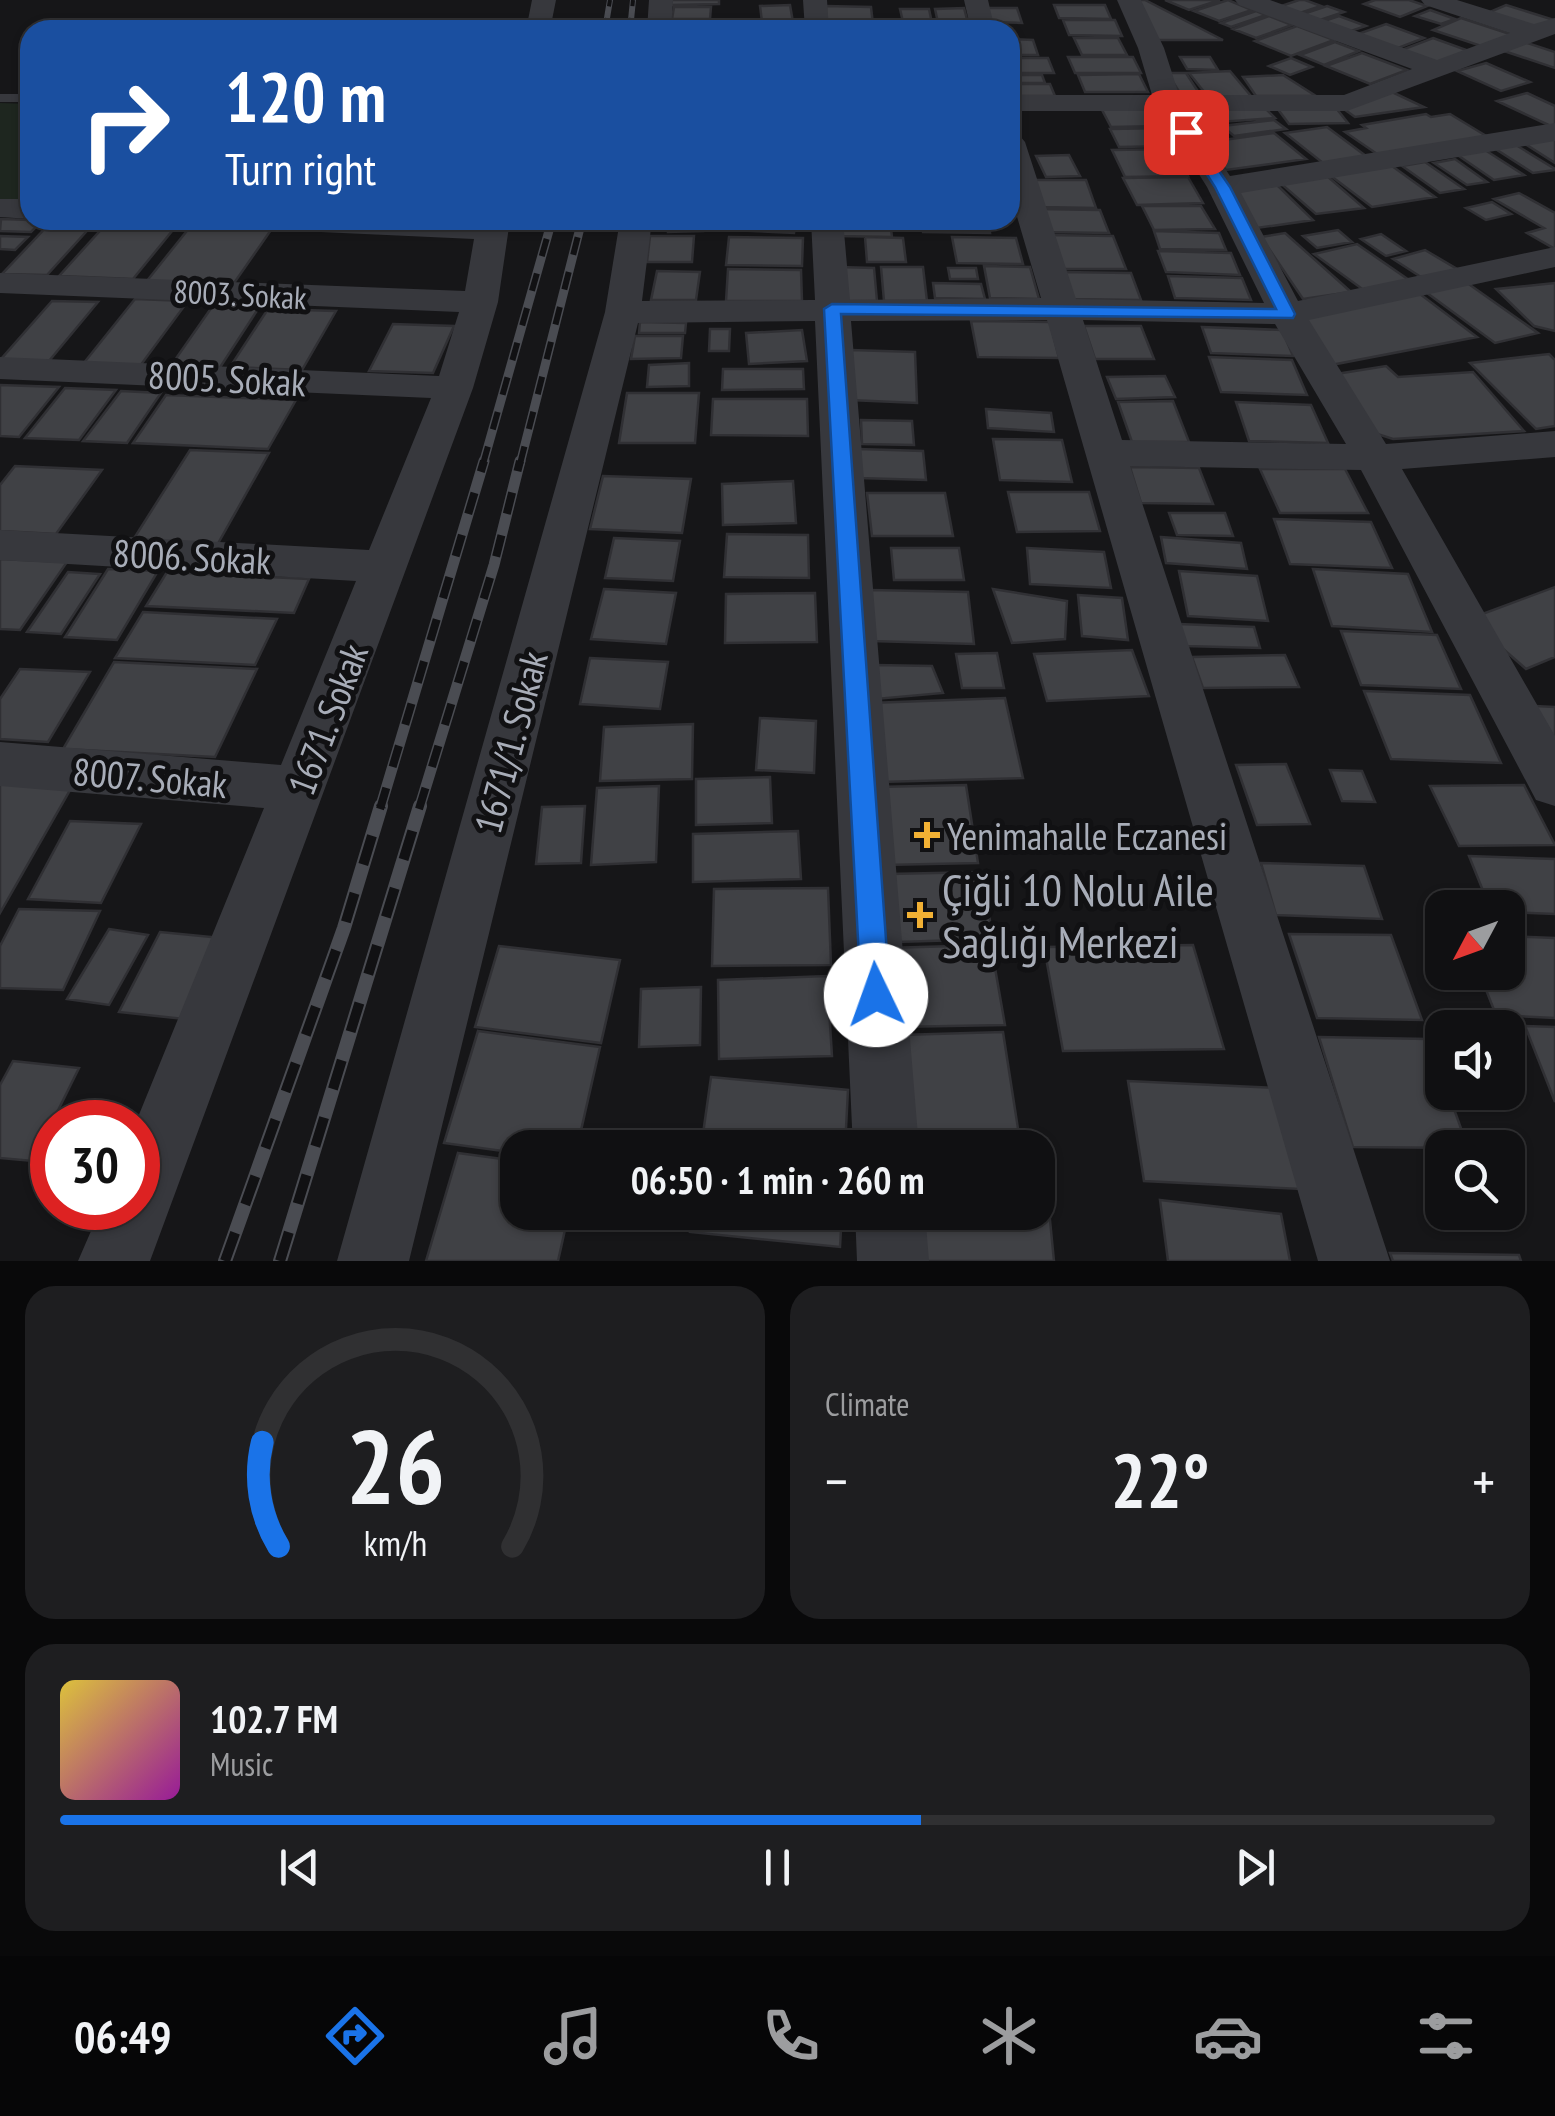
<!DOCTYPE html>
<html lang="en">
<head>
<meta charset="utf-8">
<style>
  :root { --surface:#101012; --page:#1e1e20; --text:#f1f3f6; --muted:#9c9d9f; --line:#303032; --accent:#1a73e8 }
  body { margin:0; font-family:"PT Sans Narrow",sans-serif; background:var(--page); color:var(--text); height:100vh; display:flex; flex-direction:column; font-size:38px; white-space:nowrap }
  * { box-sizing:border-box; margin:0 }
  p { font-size:32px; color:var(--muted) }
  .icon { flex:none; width:55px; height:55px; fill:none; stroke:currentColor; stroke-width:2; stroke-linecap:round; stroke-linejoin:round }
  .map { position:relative; height:1261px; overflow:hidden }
  .details { display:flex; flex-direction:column; gap:25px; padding:25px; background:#09090a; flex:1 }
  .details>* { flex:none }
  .guide { position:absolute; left:20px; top:20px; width:1000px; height:210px; border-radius:30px; box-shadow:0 2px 8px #0004,0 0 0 2px var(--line); background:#1a4fa0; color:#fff; overflow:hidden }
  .needle { width:65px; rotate:229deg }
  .buttons { position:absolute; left:1425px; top:890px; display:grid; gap:20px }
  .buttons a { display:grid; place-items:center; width:100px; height:100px; border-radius:20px; background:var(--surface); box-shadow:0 2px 8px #0004,0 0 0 2px var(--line); font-size:50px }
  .speed { position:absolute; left:30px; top:1100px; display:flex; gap:20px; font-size:50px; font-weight:700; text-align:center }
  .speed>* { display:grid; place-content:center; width:130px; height:130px; border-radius:50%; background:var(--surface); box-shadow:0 2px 8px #0004,0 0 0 2px var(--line); line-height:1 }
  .speed .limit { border:15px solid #d22; background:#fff; color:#111 }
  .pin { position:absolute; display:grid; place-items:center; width:85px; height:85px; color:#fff; margin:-42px; border-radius:20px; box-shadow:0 5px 15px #0006 }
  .me { position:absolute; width:110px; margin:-55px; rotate:357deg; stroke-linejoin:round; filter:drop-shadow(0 0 8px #0008) }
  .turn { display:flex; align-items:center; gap:35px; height:210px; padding:0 40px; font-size:45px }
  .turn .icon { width:130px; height:130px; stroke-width:2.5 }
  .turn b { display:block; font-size:70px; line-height:85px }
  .big { font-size:75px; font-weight:600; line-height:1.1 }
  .details .tile { flex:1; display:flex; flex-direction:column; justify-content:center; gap:15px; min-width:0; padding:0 35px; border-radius:30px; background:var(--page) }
  .details .dial { align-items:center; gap:0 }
  .dial svg { height:260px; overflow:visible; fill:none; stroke:var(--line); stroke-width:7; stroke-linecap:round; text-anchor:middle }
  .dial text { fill:var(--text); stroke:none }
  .song { display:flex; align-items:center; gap:30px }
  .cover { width:120px; height:120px; border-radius:15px; background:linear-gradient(135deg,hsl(50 70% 55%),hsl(300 70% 35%)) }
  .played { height:10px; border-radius:5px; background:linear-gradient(90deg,var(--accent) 60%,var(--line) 60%) }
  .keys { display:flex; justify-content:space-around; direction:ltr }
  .heat { display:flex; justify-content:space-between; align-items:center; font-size:55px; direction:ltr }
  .details .tiles { flex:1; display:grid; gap:25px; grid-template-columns:1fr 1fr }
  .tile:last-child { grid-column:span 2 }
  .trip { position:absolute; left:500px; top:1130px; width:555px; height:100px; border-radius:30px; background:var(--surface); box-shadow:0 2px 8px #0004,0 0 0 2px var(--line); font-weight:600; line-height:100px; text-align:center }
  .menu { display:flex; height:160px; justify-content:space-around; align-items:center; background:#060607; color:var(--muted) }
  .menu .icon { width:70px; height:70px }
  .menu .current { color:var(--accent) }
  .menu b { font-size:45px; color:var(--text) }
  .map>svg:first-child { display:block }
  .green { fill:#1e261f }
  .building { fill:#404145; stroke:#303034; stroke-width:2.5 }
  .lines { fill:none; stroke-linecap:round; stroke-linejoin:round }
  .lane { fill:#37383d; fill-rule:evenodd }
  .street { fill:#37383d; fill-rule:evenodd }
  .rail-far3-casing { stroke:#4a4c52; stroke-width:6 }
  .rail-far2-casing { stroke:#4a4c52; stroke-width:9 }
  .rail-far1-casing { stroke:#4a4c52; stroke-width:11 }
  .rail-casing { stroke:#4a4c52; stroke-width:14 }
  .rail-far3 { stroke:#111113; stroke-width:4; stroke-dasharray:12; stroke-linecap:butt }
  .rail-far2 { stroke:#111113; stroke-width:6; stroke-dasharray:18; stroke-linecap:butt }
  .rail-far1 { stroke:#111113; stroke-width:8; stroke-dasharray:22; stroke-linecap:butt }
  .rail { stroke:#111113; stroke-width:10; stroke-dasharray:30; stroke-linecap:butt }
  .route { fill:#1a73e8; stroke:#114b97; stroke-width:2.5 }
  .poi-dot { fill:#f2b134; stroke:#111113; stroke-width:4 }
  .labels { text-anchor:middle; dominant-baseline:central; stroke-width:10; stroke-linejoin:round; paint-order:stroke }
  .far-street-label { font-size:32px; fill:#a8adb8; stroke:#111113 }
  .street-label { font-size:38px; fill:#a8adb8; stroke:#111113 }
  .poi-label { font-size:38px; fill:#a8adb8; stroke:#111113; text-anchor:start }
  .near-poi-label { font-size:45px; fill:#a8adb8; stroke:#111113; text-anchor:start }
</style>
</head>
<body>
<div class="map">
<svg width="1555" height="1261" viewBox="0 0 1555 1261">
  <rect width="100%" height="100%" fill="#161618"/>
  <!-- green -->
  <path class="green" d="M0 103 30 104V203L0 202Z"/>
  <!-- building -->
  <path class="building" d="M672 0H719V4L671 5Z
    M1138 0H1145L1223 40H1156Z
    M1165 0H1220L1189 10Z
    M1228 0 1252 10 1219 21 1194 11Z
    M1299 0H1305L1321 6 1297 14 1278 7Z
    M1375 0H1409L1427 6 1400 17 1364 4Z
    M790 5 793 22H762L760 6Z
    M1054 5H1105L1111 19 1059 18Z
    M1506 5 1554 20 1533 29 1485 14Z
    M826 6 871 7 873 24 826 23Z
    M1327 6 1344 12 1317 21 1300 15Z
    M674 7H711L710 19H672Z
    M964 8 968 23H938L935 9Z
    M987 8H1017L1022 23 991 22Z
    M900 9H929L932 23 903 22Z
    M1430 10 1455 19 1441 24 1415 16Z
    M1256 11 1266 15 1231 27 1221 23Z
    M1269 16 1292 25 1256 38 1233 29Z
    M1339 16 1366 26 1348 32 1321 22Z
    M1461 18 1513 35 1484 47 1433 30Z
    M1063 20H1115L1122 36 1069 35Z
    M753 24H793L794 30H753Z
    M1386 24 1424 38 1393 50 1355 35Z
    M1297 26 1334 40 1291 56 1255 41Z
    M1074 38H1118L1127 55H1082Z
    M1433 38 1472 52 1438 66 1399 51Z
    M1010 39 1033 40 1038 55H1010Z
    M1335 42 1359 51 1324 65 1300 55Z
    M1524 42 1555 52V68L1504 51Z
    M1362 53 1407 70 1370 84 1326 66Z
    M1068 57H1133L1141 73H1075Z
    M1180 57H1210L1218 70 1187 69Z
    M1011 58H1048L1054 73H1016Z
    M1291 58 1312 67 1290 75 1269 66Z
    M1486 63 1530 82 1501 91 1457 71Z
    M1230 71 1251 96 1209 98 1189 73Z
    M1167 73H1186L1201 96H1182Z
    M1139 74 1148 92H1085L1078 75Z
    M1010 75H1042L1045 83H1012Z
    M1283 75 1316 96H1256L1243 77Z
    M1016 84H1050L1055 96H1020Z
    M1392 92 1424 107 1355 117 1341 107Z
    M1527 93 1555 106V128L1497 101Z
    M1263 106 1275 118 1219 122 1208 110Z
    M1151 107 1162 126 1111 127 1101 108Z
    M1200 107 1224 136 1195 140 1182 108Z
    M1277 108H1336L1348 123 1289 124Z
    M1426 114 1431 117 1450 114 1488 137 1380 156 1345 132 1366 128 1362 125Z
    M1274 120 1286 129 1234 136 1222 126Z
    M1327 127 1366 156 1323 163 1285 133Z
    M1164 128 1174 146 1119 147 1110 129Z
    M1274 133 1306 159 1226 170 1202 143Z
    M1555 139V163L1522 142Z
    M1516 145 1555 169V170L1533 173 1494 148Z
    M1173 149 1188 176 1125 177 1112 150Z
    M1485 150 1524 175 1494 180 1456 154Z
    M1069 155 1080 176 1046 177 1036 156Z
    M1455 159 1487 182 1467 185 1434 163Z
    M1425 162 1464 189 1440 193 1402 166Z
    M1392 166 1435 197 1372 207 1331 176Z
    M1327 176 1364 208 1316 214 1279 182Z
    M1188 177 1203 203 1137 205 1123 178Z
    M1031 180H1086L1096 208 1039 207Z
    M1275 183 1313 220 1257 228 1232 188Z
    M1519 193 1555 213V249L1527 233 1544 228 1494 199Z
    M1492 202 1511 214 1486 220 1466 208Z
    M1142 206H1201L1215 229 1154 230Z
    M1037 209 1100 210 1109 233 1044 232Z
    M1 219 30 220H43L31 232 0 231Z
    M668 220H702L703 231 668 232Z
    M734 220H796L794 233 732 230Z
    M838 220H890L892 237 839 236Z
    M921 220H987L990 233 923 232Z
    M52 221 95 222 47 275 2 274Z
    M107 223 177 225 133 279 59 276Z
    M190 227 271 230 232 286 146 282Z
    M1338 230 1352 242 1317 248 1303 236Z
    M1154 231 1219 233 1226 250 1160 249Z
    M1285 233 1351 292 1303 299 1261 237Z
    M1381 234 1406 251 1386 256 1361 239Z
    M1045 235 1113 236 1126 269H1055Z
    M0 236 28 237 15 250 0 249Z
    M650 236H694L692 262H647Z
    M729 237 803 238 802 266 726 265Z
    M865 237 903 238 906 262H867Z
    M952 237 1016 238 1023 264 957 263Z
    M1357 244 1409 280 1365 291 1314 254Z
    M1425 250 1457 269 1424 279 1393 259Z
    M1158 251 1231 253 1240 275 1166 272Z
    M984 266 1030 267 1039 299 990 298Z
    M839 267 874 268 877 301H840Z
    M881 267H923L927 301H884Z
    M948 268H976L978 279H950Z
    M728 269 801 270 802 301H726Z
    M657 271 700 272 696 300H651Z
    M1060 272 1131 273 1141 300 1067 299Z
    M1168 276 1242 278 1251 300 1175 298Z
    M1463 280 1538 333 1495 343 1423 290Z
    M933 283 981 284 985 299 935 298Z
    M1555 283V331L1534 326 1496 289Z
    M1416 291 1477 337 1331 365 1297 317Z
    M135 299 188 301 140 366 83 364Z
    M52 301 98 302 49 361 1 359Z
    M214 304 260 306 219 369 170 367Z
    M268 309 336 311 302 370 230 367Z
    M971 321 1050 322 1059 358 978 357Z
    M640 322 686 323 685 333H639Z
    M393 324 454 326 433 373 369 371Z
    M1084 326H1141L1154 359H1095Z
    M1202 327 1282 330 1293 356 1211 353Z
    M710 329H730L729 351H709Z
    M802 330 807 361 749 364 746 333Z
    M635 336H683L681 358 631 359Z
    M851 350 915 352 917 403 850 400Z
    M1549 354 1555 360V426L1536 429 1470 363Z
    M1209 357 1292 360 1307 395 1221 392Z
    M689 363V386L647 387 649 365Z
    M1386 366 1398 377 1473 372 1524 431 1393 439 1371 432 1330 375Z
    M723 369H803L804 389 722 390Z
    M1165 376 1175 397 1116 399 1107 377Z
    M0 385 59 387 19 437 0 436Z
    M65 388 116 390 79 440 25 438Z
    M121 391 161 393 127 443 83 441Z
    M627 393H699L695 443H619Z
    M166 395 296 400 268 449 133 443Z
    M713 399H807L808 436 711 435Z
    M1173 401 1189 442H1132L1118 402Z
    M1236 402 1311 405 1328 443 1249 441Z
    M986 409 1051 413 1054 432 988 428Z
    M861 420 912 421 914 445 862 444Z
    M993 439 1062 440 1072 482 1000 480Z
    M858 449 923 451 926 480 859 478Z
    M190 450 269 453 216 547 131 543Z
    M15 466 102 470 56 534 0 531V485Z
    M1130 467 1199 468 1213 504 1141 503Z
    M1260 469H1345L1368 513H1280Z
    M603 476 691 479 682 533 590 529Z
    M793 481 796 523 723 525 722 484Z
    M1008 492H1089L1100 531 1017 532Z
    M867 493H945L953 536H872Z
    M1169 513H1225L1233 536 1177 535Z
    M1274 519 1371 522 1392 568 1290 564Z
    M727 534 808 535 809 578 724 577Z
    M1161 537 1241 543 1247 569 1166 563Z
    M614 538 680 541 673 581 605 578Z
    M891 548H959L964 580H894Z
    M1027 548 1104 552 1111 588 1030 584Z
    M0 559 67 562 20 630 0 629Z
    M108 569 158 571 117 640 65 637Z
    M1313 569 1408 574 1432 632 1332 626Z
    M1179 571 1257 576 1268 621 1188 616Z
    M68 572 100 574 61 634 27 632Z
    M167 572 309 579 294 613 146 606Z
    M1555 587V657L1526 669 1469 619Z
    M604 589 676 593 666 644 591 639Z
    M993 589 1067 601 1065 639 1012 643Z
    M870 590 968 592 974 644 872 641Z
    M815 593 817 642 725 643 726 594Z
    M1078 595 1122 598 1128 640 1082 636Z
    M143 612 277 619 255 665 115 658Z
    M1179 624 1254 627 1260 648 1185 646Z
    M1341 631 1437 635 1461 689 1361 685Z
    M1132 650 1149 696 1047 701 1034 654Z
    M997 653 1004 688H962L956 654Z
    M1285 655 1299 687 1203 688 1192 657Z
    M590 658 668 662 660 709 580 704Z
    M114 662 257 669 215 757 63 749Z
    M875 665 932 666 943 693 876 699Z
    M20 669 90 672 48 742 0 739V699Z
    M1364 691 1470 695 1501 763 1391 759Z
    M1005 698 1023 778 880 782 870 703Z
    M1535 706 1555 707V753Z
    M760 718 816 721 814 773 756 770Z
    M693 724 692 779 600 781 604 727Z
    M1286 764 1310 824 1257 825 1236 765Z
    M1330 770 1362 771 1375 802 1342 801Z
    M0 771 78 776 0 913Z
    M770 777 772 823 696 825V779Z
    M966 785 978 863 884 865 876 787Z
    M1524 785 1555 845 1459 846 1430 786Z
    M659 786 656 862 591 865 597 788Z
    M585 806 581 863 536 864 542 807Z
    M70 821 141 824 101 903 28 899Z
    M798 831 801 879 693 882V834Z
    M1469 856 1555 859V914L1508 912V908H1490Z
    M1261 863 1364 866 1382 919 1276 915Z
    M982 872 993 939 897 942 889 874Z
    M828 888 831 965 712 966 714 889Z
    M19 909 100 911 63 990 0 988V946Z
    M109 929 148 935 109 1005 67 999Z
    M160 932 222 938 184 1019 119 1012Z
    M1289 934 1391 935 1422 1020 1317 1018Z
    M1508 936 1555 938V1018L1496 1015 1479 972H1508Z
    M991 945 1005 1025 895 1027 886 948Z
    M1193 945 1224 1049 1063 1051 1044 947Z
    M499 946 620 960 601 1043 475 1027Z
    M827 976 832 1056 719 1059 718 980Z
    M701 987 700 1045 639 1047 641 989Z
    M1525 1026 1555 1027V1102Z
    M478 1031 600 1047 577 1148H518V1153L444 1143Z
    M1003 1032 1021 1148H912L900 1035Z
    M1319 1037 1428 1039 1442 1079V1092H1448L1468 1148 1353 1147Z
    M13 1061 79 1068 33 1161 0 1158V1085Z
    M711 1077 848 1090 845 1148H701Z
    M1128 1081 1276 1088 1301 1189 1144 1181Z
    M458 1153 518 1161V1212H569L558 1261H426Z
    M1038 1199 1048 1200 1054 1261H918L916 1212H1038Z
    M1160 1200 1281 1214 1290 1261H1168Z
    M693 1212H842L840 1247 690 1232Z
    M1390 1253 1519 1255 1521 1261H1393Z"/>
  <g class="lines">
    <!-- lane -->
    <path class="lane" d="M0 94H30V102H0Z"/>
    <!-- street -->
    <path class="street" d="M532 0H556L550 30H526Z
      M649 0H673L671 30H647Z
      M803 0H827L829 30H805Z
      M964 0H988L995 30H971Z
      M1117 0H1141L1164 48 1179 95H1344L1412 69 1239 5 1235 0H1270L1437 60 1510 33 1425 5 1421 0H1457L1534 24 1555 18V34L1347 111H1187L1230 176 1555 123V141L1241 193 1298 301 1555 247V267L1309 320 1386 444 1555 431V457L1402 469 1555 736V806L1536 800 1361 470 1130 466 1390 1261H1318L1047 320 851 321 919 1148H853L815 321 638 323 409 1261H337L605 312 620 220H652L642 301 815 300 811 220H843L850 300 1041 298 1010 193V133L1020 136 1025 142 1076 299 1264 303 1207 187 1159 111H1010V95H1152L1138 48ZM1083 320 1275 324 1346 444 1122 440Z
      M0 199H30V219L0 217Z
      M261 220H510L498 302 473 388 150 1261H78L101 1208H138L136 1122 264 808 0 786V742L281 765 356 581 0 560V530L369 550 431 398 0 379V357L439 376 459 312 0 293V273L465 291 474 239 277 230 266 227Z
      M855 1212H925L929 1261H857Z"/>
    <!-- rail-far3 casing -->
    <g class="rail-far3-casing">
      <path id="rail-far3" d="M605 30 610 0
        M630 30 633 0"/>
    </g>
    <!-- rail-far2 casing -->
    <g class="rail-far2-casing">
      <path id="rail-far2" d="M483 464 552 220
        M520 464 582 220"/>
    </g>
    <!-- rail-far1 casing -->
    <g class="rail-far1-casing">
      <path id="rail-far1" d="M380 809 484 461
        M419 809 494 565 520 461"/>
    </g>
    <!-- rail casing -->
    <g class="rail-casing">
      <path id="rail" d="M225 1261 344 928 381 806
        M280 1261 420 806"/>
    </g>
    <!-- rail-far3 -->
    <use href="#rail-far3" class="rail-far3"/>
    <!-- rail-far2 -->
    <use href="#rail-far2" class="rail-far2"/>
    <!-- rail-far1 -->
    <use href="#rail-far1" class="rail-far1"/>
    <!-- rail -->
    <use href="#rail" class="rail"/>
  </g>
  <!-- route -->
  <path class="route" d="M1186 128 1191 130 1230 187 1295 314 1293 318 841 314 890 995 886 1005 876 1009 865 1005 861 995 824 309 832 304 1276 309 1215 187 1180 132Z"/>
  <!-- markers -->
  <g class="poi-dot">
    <path d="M922 820h10v10h10v10h-10v10h-10v-10h-10v-10h10z"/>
    <path d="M915 900h10v10h10v10h-10v10h-10v-10h-10v-10h10z"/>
  </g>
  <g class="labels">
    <!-- far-street labels -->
    <g class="far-street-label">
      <text transform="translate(240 294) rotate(3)">8003. Sokak</text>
    </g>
    <!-- street labels -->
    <g class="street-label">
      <text transform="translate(227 378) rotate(3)">8005. Sokak</text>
      <text transform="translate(192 556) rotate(3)">8006. Sokak</text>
      <text transform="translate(327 719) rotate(-69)">1671. Sokak</text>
      <text transform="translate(510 742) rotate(-75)">1671/1. Sokak</text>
      <text transform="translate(150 777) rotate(5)">8007. Sokak</text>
    </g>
    <!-- poi labels -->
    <g class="poi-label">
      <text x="947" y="835">Yenimahalle Eczanesi</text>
    </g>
    <!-- near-poi labels -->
    <g class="near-poi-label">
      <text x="942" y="889">Çiğli 10 Nolu Aile<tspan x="942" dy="52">Sağlığı Merkezi</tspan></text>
    </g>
  </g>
</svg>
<div class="buttons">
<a><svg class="needle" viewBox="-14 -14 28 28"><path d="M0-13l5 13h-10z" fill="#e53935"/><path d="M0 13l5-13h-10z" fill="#9c9d9f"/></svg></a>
<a><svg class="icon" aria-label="sound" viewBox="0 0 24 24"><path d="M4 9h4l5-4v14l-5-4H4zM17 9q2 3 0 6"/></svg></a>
<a><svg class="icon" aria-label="search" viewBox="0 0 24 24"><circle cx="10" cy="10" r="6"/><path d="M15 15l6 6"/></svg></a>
</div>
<div class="speed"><div class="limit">30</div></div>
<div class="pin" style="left:1186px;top:132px;background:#d93025"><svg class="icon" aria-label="arrive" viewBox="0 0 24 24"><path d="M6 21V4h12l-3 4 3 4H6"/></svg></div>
<svg class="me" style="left:876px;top:995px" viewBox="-20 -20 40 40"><circle r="19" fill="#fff"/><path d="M0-13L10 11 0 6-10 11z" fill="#1a73e8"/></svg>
<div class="trip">06:50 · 1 min · 260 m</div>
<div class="guide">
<div class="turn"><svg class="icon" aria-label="right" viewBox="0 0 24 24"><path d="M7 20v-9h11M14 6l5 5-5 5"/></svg><div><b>120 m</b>Turn right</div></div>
</div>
</div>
<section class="details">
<div class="tiles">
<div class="tile dial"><svg viewBox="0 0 100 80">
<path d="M14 69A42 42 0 1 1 86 69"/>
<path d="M14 69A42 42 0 0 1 9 37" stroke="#1a73e8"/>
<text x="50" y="56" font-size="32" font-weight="700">26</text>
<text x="50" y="72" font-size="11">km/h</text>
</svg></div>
<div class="tile"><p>Climate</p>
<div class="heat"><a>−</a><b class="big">22°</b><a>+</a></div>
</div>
<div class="tile">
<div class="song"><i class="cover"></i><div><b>102.7 FM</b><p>Music</p></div></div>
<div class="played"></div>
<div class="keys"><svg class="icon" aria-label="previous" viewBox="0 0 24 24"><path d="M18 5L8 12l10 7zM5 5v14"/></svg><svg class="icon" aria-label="pause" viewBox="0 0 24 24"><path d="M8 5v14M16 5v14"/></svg><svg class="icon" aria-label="next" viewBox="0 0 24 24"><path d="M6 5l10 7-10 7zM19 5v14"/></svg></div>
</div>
</div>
</section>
<nav class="menu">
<b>06:49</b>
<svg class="icon current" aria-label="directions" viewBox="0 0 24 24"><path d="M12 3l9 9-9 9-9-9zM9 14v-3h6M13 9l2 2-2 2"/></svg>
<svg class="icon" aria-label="music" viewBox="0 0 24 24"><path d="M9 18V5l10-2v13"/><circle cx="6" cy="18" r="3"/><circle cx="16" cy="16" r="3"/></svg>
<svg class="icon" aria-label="phone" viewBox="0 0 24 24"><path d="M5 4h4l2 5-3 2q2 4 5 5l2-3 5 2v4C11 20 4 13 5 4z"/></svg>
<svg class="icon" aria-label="climate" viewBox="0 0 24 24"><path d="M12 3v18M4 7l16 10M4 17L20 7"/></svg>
<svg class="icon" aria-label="car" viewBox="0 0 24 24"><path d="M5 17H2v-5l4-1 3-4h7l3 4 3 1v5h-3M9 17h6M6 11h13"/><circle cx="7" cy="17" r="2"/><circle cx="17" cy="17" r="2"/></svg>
<svg class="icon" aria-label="filters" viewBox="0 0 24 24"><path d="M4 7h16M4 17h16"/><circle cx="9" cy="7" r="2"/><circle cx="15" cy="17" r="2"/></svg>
</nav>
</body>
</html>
